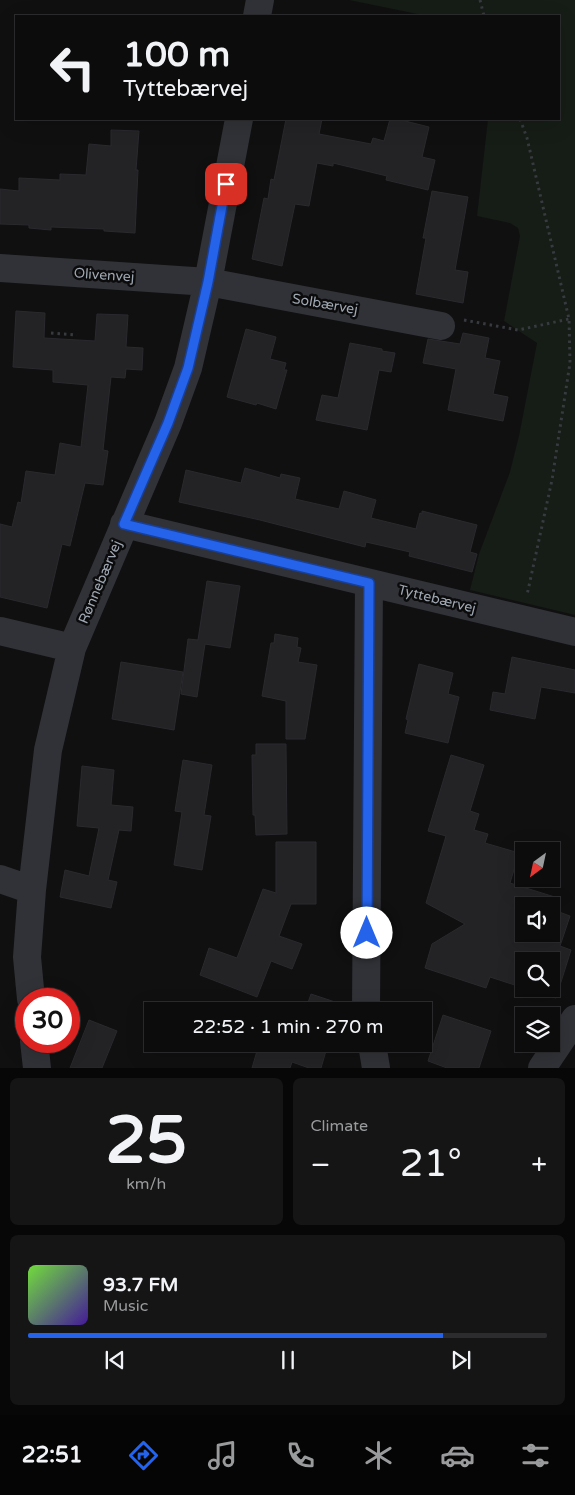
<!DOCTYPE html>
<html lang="en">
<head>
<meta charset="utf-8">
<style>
  :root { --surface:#0c0c0d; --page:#151516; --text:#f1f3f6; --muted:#9a9b9d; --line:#2c2c2e; --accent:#2563eb }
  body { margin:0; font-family:"Varela Round",sans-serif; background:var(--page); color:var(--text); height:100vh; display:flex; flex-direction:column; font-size:19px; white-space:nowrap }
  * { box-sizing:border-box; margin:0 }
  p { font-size:16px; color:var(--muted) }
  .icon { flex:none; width:28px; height:28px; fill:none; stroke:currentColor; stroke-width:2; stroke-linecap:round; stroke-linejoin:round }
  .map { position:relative; height:1068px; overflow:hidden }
  .drawer { display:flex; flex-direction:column; gap:10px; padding:10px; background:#070707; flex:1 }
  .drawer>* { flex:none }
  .hud { position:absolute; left:15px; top:15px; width:545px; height:105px; border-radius:0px; box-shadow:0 5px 20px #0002,0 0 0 1px var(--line); background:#0c0c0d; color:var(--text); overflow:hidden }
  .needle { width:32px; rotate:213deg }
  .buttons { position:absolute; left:515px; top:842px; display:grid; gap:10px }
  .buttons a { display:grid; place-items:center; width:45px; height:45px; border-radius:0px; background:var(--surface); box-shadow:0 5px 20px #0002,0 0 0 1px var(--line); font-size:25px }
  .speed { position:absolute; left:15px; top:988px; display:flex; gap:10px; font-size:25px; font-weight:700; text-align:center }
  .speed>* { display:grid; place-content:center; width:65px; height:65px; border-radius:50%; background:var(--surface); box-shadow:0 5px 20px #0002,0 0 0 1px var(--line); line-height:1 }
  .speed .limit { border:8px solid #d22; background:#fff; color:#111 }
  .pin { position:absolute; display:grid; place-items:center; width:42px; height:42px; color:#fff; margin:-21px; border-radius:10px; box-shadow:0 2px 8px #0006 }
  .me { position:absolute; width:55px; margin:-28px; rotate:0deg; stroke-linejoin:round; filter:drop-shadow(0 0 4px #0008) }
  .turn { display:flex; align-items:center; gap:18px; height:105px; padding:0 25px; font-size:22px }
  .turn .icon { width:65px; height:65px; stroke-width:2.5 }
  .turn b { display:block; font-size:35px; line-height:42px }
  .big { font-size:38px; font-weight:600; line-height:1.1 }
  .drawer .tile { flex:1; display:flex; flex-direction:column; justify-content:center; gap:8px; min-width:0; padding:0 18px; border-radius:8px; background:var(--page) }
  .drawer .dial { align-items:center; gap:0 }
  .dial b { font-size:65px; line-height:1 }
  .song { display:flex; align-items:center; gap:15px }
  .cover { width:60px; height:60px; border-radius:8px; background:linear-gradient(135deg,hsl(100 70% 55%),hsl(260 70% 35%)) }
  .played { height:5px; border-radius:2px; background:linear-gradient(90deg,var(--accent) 80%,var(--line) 80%) }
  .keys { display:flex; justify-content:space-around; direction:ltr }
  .heat { display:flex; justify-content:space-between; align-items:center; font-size:28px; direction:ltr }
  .drawer .tiles { flex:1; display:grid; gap:10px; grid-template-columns:1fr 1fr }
  .tile:last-child { grid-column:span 2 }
  .trip { position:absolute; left:144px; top:1002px; width:288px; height:50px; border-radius:0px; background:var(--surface); box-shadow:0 5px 20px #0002,0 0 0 1px var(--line); font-weight:600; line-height:50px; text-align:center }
  .dock { display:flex; height:80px; justify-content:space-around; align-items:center; background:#050505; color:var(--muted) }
  .dock .icon { width:35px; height:35px }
  .dock .active { color:var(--accent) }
  .dock b { font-size:22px; color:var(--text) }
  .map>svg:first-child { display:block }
  .green { fill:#161c16 }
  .building { fill:#232326; stroke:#2a2a2e; fill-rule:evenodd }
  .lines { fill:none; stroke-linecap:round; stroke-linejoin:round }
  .path { stroke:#373a3e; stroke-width:3; stroke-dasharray:2.5 4; stroke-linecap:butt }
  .minor { stroke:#313237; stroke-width:28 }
  .route-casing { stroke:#184099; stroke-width:12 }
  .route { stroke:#2563eb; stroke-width:9 }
  .labels { text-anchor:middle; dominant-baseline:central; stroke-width:5; stroke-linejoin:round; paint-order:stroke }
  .street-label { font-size:14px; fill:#a0a8b3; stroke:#0b0b0c }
</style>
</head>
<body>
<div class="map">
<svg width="575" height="1068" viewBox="0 0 575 1068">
  <rect width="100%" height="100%" fill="#101011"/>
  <!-- green -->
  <path class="green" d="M349 0H575V615L470 590 479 554 510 472 519 436 537 343 504 321 520 236 518 228 510 223 477 216 488 119H559V16H427Z"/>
  <!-- building -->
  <path class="building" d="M286 119H322L319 134 371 144 373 138 384 141 390 119H397L429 127 422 157 435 160 428 190 386 180 387 176 333 163V166L317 163 309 206 295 204 282 266 252 259 264 198 268 199 271 179 274 180Z
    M111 130 139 131 136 170H138L135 233 104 231V229L51 227V230L29 228V225L0 224V189L19 191V178L60 180V174L86 175 89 144 111 146Z
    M432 191 468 197 455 270 468 272 463 303 416 294 426 238H423Z
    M16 311 45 313 44 338 95 341 97 314 128 315 126 347 143 348 142 370 126 369 125 378 111 377 103 450 108 451 103 485 85 483 70 546 62 544 47 608 0 597V524L12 527 18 502 21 503 26 471 55 475 60 443 81 447 88 385 53 382V370L13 367Z
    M246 329 276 337 270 359 286 363 284 370H287L276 409 257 403 256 405 227 397Z
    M463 333 489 338 485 358 500 361 493 394 508 397 503 421 448 410 456 369 423 363 428 339 460 344Z
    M350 343 382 349V351L395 353 391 372 379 370 367 430 316 420 322 395 338 398Z
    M245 468 280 478 281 474 300 478 295 499 339 509 344 491 376 500 371 518 416 529 420 513 422 514V511L477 525 470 552 477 554 472 572 409 556 410 552 366 542 365 547 260 520 179 502 186 470 241 483Z
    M207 581 240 586 230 648 205 644 197 697 181 694 188 639 198 640Z
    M275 634 298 638 297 647 301 648 298 662 317 665 305 739H286V701L262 696 271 643H274Z
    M512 657 575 670V693L541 687 535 719 490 710 493 692 505 694Z
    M121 662 183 672 174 730 112 719Z
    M419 664 453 673 448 694 459 697 448 743 405 733 408 720 406 719Z
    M256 744H286L287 834 256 835 255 815H253L252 755H256Z
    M451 755 484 765 470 811 479 814 474 830 488 834 485 843 519 853 510 883 558 898 554 910 570 916 560 946 571 950 556 998 526 989H551V961H524V988L490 977 486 988 425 968 432 944 465 924 426 903 446 836 428 831ZM524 906H551V934H524Z
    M183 760 212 765 204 815 211 816 202 870 174 865 182 812 175 811Z
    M82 766 114 770 111 805 133 807 131 831 119 830 108 880 117 882 111 908 60 897 65 870 89 876 99 828 77 826Z
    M276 842H316V904H291L279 936 302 944 292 969 271 961 257 997 200 975 209 948 237 958 263 889 276 893Z
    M311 994 338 1003 335 1011H305Z
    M443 1015 491 1031 479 1068H447L428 1061Z
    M89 1020 117 1031 102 1068H70Z
    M248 1044H328L321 1068H309L292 1062 290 1068H252L257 1051 247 1048Z"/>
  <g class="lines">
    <!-- path -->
    <path class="path" d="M480 0 484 16
      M520 119 527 138 569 319 570 363 552 480 527 595
      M464 320 518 330 569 319
      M51 333 77 335"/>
    <!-- minor -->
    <path class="minor" d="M257 16 260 0
      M0 268 208 282 441 326
      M124 524 575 632
      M0 631 72 648
      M0 879 32 890
      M31 999 27 957 32 890 48 750 72 648 168 423 188 368 208 282 239 119
      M366 1011 369 583
      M34 1041 37 1068
      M372 1044 376 1068
      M542 1068 575 1019"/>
  </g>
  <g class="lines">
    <!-- route casing -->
    <g class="route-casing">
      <path id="route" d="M226 184 208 282 188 368 168 423 124 524 369 583 367 933"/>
    </g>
    <!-- route -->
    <use href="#route" class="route"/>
  </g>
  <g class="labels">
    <!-- street labels -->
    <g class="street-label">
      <text transform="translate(104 275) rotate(4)">Olivenvej</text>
      <text transform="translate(325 304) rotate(10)">Solbærvej</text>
      <text transform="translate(100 582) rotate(-67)">Rønnebærvej</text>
      <text transform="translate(437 599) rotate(14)">Tyttebærvej</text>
    </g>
  </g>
</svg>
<div class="buttons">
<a><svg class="needle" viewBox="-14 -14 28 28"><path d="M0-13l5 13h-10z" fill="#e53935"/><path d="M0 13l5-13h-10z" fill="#9a9b9d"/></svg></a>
<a><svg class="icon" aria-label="sound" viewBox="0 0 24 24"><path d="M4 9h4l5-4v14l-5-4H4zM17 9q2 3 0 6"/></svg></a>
<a><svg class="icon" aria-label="search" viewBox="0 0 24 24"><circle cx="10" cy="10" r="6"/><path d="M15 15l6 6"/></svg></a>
<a><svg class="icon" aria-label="layers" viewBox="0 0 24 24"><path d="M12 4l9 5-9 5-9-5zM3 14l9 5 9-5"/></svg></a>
</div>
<div class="speed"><div class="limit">30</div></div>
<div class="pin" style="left:226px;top:184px;background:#d93025"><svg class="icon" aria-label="arrive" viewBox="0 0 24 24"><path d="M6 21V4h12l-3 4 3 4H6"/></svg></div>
<svg class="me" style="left:367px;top:933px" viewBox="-20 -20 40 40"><circle r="19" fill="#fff"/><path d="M0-13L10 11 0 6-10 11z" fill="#2563eb"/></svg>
<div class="trip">22:52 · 1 min · 270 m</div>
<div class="hud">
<div class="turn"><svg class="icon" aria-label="left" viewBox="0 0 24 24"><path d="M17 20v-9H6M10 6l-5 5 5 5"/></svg><div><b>100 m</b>Tyttebærvej</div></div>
</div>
</div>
<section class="drawer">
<div class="tiles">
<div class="tile dial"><b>25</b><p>km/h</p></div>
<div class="tile"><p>Climate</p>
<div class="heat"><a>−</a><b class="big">21°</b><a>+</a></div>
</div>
<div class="tile">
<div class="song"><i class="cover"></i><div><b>93.7 FM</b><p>Music</p></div></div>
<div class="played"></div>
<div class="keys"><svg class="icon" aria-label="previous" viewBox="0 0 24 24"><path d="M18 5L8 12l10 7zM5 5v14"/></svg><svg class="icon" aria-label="pause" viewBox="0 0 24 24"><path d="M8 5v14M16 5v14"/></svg><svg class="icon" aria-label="next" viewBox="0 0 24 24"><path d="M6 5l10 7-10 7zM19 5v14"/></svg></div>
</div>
</div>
</section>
<nav class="dock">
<b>22:51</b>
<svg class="icon active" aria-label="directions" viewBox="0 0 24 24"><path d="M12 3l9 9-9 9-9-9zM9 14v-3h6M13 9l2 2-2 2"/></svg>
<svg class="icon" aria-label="music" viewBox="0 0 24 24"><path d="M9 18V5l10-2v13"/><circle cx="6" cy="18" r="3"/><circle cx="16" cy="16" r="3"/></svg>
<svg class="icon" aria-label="phone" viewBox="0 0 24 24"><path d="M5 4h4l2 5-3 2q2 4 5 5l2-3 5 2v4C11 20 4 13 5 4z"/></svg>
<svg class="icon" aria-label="climate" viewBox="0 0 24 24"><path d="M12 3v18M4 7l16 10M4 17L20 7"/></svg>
<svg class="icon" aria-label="car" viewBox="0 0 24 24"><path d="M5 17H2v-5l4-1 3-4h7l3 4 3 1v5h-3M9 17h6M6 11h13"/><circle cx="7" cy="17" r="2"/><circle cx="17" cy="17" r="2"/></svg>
<svg class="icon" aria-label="filters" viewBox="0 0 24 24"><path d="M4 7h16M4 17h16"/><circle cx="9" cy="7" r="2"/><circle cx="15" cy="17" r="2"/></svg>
</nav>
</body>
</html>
